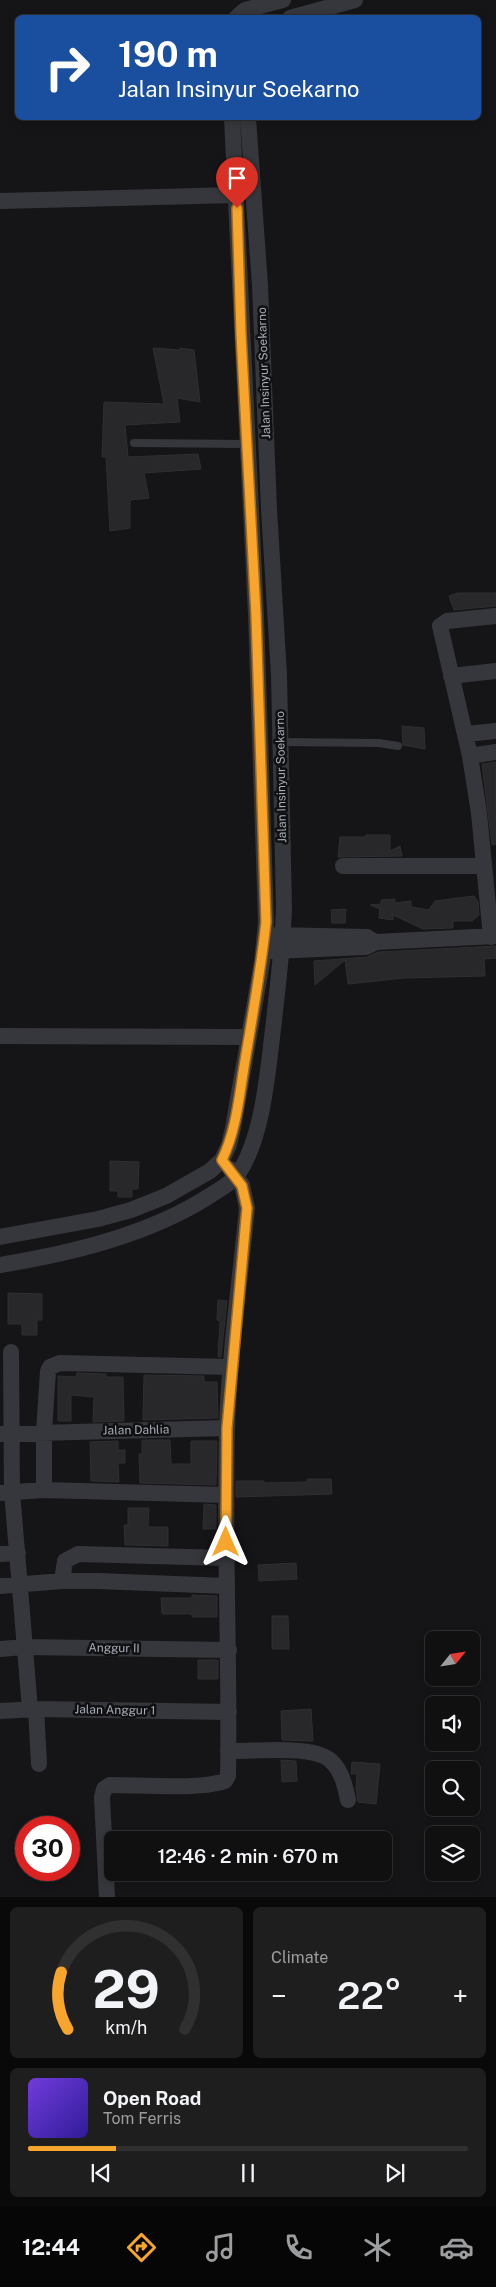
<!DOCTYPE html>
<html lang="en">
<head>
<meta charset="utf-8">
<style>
  :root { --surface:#101011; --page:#1e1e1f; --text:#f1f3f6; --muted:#9c9d9f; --line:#303031; --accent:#f7a52d }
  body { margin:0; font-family:"Public Sans",sans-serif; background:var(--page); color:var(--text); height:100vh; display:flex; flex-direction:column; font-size:19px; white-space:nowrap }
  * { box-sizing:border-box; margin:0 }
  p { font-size:16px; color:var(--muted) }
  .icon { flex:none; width:28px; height:28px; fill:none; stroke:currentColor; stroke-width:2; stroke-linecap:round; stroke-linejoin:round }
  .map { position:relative; height:1897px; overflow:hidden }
  .side { display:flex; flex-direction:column; gap:10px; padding:10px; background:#090909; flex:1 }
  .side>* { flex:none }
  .banner { position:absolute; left:15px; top:15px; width:466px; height:105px; border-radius:8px; box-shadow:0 2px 8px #0003,0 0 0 1px var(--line); background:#1a4fa0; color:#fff; overflow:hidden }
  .needle { width:32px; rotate:60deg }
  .fabs { position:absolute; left:425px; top:1631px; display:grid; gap:10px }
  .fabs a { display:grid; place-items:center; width:55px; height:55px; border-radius:8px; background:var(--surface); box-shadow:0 2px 8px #0003,0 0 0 1px var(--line); font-size:25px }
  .speed { position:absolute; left:15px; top:1816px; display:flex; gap:10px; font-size:25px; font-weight:700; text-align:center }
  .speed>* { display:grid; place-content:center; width:65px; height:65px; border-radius:50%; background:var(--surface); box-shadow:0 2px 8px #0003,0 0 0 1px var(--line); line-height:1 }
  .speed .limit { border:8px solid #d22; background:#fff; color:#111 }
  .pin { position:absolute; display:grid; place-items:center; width:42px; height:42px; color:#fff; margin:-51px -21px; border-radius:50% 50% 50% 0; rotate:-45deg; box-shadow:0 0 5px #0007 }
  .pin .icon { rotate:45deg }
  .me { position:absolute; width:55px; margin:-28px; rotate:0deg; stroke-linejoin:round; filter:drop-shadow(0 0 4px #0008) }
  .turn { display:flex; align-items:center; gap:18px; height:105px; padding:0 20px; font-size:22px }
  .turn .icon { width:65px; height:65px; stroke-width:2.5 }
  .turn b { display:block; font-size:35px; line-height:42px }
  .big { font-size:38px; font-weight:600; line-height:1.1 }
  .side .widget { flex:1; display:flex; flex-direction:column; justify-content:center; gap:8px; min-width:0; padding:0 18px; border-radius:8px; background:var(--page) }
  .side .dial { align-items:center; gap:0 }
  .dial svg { height:130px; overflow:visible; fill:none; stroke:var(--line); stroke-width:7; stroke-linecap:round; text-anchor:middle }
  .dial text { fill:var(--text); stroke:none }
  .song { display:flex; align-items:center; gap:15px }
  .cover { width:60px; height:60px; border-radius:8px; background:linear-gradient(135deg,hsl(260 70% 55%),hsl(250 70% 35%)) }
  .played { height:5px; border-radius:2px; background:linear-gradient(90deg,var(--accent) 20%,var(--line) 20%) }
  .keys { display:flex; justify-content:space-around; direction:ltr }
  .heat { display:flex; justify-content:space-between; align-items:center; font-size:28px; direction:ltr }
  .side .tiles { flex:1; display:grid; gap:10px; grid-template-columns:1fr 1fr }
  .widget:last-child { grid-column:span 2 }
  .trip { position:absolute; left:104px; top:1831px; width:288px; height:50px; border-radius:8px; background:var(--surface); box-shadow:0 2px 8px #0003,0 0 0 1px var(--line); font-weight:600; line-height:50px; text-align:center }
  .tabs { display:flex; height:80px; justify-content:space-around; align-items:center; background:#060607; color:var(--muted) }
  .tabs .icon { width:35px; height:35px }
  .tabs .current { color:var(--accent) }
  .tabs b { font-size:22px; color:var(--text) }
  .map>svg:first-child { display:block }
  .building { fill:#28282b; stroke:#2f2f33 }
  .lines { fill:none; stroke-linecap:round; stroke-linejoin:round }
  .lane { stroke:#36373c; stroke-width:8 }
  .street { stroke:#36373c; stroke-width:16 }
  .route-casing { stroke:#a16b1d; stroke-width:12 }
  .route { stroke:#f7a52d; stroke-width:9 }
  .labels { text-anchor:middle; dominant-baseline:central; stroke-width:5; stroke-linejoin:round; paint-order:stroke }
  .street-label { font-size:12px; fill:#a6acb7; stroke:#101012 }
</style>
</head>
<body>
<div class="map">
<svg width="496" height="1897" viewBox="0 0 496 1897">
  <rect width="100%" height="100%" fill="#151517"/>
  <!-- building -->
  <path class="building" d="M153 348 180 350V348L194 350 200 402 177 398 180 422 125 425 128 457 198 454 201 469 144 473 149 498 130 500V528L110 531 106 457H102L104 402 164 404Z
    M458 593H496V606L454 610 449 596Z
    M402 726 424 728 425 749 403 745Z
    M496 762V844L492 845 482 764Z
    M366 835H390V851L400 846 402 856 338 857 340 837H366Z
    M474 896 478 902 479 915 472 921H453V928L423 929 393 915V920L379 918 380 909 370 905 381 904V900L395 899V903L411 901V907L429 910 435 901Z
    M346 909 345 923H332L331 910Z
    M496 946V958L484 959 485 976 404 978 348 984 345 960 315 985 314 961 367 957 378 952Z
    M110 1161 139 1162 138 1189H132V1197H118V1191H110Z
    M8 1293 42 1294V1320H37V1335H22V1324H8Z
    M218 1300 227 1301 221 1357H218L220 1321 217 1320Z
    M77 1373 106 1374V1377H123L124 1421 93 1422 94 1397 71 1395V1421H58V1376L76 1377Z
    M144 1375 204 1376V1382H217L218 1418 143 1420Z
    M142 1440H170L171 1464H191V1441H217L216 1485 140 1483 139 1454H142Z
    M118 1441V1450H125V1463H118L119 1482 91 1481 90 1442Z
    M307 1479H331L332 1494 236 1497V1481H264V1483L307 1482Z
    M204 1504 216 1505V1529H203Z
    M128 1508H149L148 1527H168V1546L125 1545 124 1525H128Z
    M296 1563 297 1579 259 1581 258 1565Z
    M192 1595 217 1596V1617H192V1614H162L161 1598H192Z
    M272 1616H288L289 1649H272Z
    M198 1660H218V1679H198Z
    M311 1709 313 1741 282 1740 281 1711Z
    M281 1760 296 1761 297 1781 282 1782Z
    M352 1762 380 1764 376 1804 358 1802 356 1788 357 1774H351Z"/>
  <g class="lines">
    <!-- lane -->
    <path class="lane" d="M134 443 247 444
      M280 742 379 743 398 746"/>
    <!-- street -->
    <path class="street" d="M236 18 245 10 283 0
      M290 18 355 0
      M0 201 236 195
      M451 676 496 671
      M466 734 496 731
      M470 756 496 752
      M343 866H483
      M272 935 367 937 372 940
      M491 937 479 813 470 756 440 626 447 621 496 616
      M272 951 366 947 376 942 496 936
      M0 1036 249 1037
      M0 1237 98 1219 131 1210 166 1196 210 1171 222 1160 229 1145 233 1128 262 962 266 922 256 615 232 118
      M0 1265C72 1253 149 1235 211 1195 220 1189 232 1183 238 1174 264 1136 268 1067 274 1021 278 983 283 945 284 907L279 675 269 509 260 285 248 118
      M11 1352 12 1492 30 1709
      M0 1434 227 1428
      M44 1490V1431L48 1371 50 1367 60 1363 231 1367
      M0 1493 44 1490 226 1495
      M0 1554 18 1553
      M62 1581 65 1561 78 1554 226 1558
      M0 1586 62 1581H98L226 1586
      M0 1649 24 1647 229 1650
      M36 1709 39 1764
      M0 1711 36 1709 229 1712
      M228 1751C253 1752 314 1744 331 1761 342 1771 345 1786 348 1800
      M107 1897 102 1797 104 1789 110 1785C140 1785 199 1790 225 1781L228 1776C230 1661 224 1546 227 1431 229 1356 240 1282 247 1208L242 1185 230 1169"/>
  </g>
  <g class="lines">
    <!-- route casing -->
    <g class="route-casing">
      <path id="route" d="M226 1542 227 1428 247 1208 242 1186 222 1160C236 1131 239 1098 244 1067 252 1018 261 970 266 922L256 615 241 334 237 208"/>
    </g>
    <!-- route -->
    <use href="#route" class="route"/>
  </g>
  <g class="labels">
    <!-- street labels -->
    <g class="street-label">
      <text transform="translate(264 373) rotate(-92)">Jalan Insinyur Soekarno</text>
      <text transform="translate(281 777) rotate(-91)">Jalan Insinyur Soekarno</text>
      <text transform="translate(136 1430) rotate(-1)">Jalan Dahlia</text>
      <text transform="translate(114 1648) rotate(1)">Anggur II</text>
      <text transform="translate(115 1710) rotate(1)">Jalan Anggur 1</text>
    </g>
  </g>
</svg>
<div class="fabs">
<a><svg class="needle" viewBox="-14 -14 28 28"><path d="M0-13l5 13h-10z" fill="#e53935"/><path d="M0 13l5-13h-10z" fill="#9c9d9f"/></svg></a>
<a><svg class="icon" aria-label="sound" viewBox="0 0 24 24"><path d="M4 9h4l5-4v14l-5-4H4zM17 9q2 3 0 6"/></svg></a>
<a><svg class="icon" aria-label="search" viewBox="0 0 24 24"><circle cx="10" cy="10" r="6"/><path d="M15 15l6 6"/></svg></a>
<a><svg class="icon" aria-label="layers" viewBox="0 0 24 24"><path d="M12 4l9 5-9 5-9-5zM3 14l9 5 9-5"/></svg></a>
</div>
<div class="speed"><div class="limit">30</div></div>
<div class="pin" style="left:237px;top:208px;background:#d93025"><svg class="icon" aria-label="arrive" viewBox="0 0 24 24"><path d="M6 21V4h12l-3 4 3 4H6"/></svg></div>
<svg class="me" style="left:226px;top:1542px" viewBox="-20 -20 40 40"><path d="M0-17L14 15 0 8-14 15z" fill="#f7a52d" stroke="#fff" stroke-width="4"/></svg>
<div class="trip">12:46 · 2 min · 670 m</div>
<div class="banner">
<div class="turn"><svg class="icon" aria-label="right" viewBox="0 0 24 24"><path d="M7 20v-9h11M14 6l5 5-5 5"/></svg><div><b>190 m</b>Jalan Insinyur Soekarno</div></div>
</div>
</div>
<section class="side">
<div class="tiles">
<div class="widget dial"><svg viewBox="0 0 100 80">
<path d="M14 69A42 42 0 1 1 86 69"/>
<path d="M14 69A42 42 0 0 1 10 34" stroke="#f7a52d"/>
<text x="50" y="56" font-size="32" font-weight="700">29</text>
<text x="50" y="72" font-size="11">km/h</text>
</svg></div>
<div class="widget"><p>Climate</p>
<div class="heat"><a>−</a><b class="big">22°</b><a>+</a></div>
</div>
<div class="widget">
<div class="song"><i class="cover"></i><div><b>Open Road</b><p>Tom Ferris</p></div></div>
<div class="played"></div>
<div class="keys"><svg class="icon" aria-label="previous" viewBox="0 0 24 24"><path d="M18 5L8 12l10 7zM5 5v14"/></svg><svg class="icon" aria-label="pause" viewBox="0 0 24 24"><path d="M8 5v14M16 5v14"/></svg><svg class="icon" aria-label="next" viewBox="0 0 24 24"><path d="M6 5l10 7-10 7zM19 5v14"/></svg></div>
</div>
</div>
</section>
<nav class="tabs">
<b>12:44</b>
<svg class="icon current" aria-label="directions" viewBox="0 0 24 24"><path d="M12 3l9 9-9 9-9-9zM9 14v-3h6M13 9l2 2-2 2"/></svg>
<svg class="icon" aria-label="music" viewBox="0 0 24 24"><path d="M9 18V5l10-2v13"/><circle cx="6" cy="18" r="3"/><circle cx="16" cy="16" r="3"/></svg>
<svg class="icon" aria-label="phone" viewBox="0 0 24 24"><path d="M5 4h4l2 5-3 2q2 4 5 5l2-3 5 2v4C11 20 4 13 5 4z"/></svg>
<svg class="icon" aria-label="climate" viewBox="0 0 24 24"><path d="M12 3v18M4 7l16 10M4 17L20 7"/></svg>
<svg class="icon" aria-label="car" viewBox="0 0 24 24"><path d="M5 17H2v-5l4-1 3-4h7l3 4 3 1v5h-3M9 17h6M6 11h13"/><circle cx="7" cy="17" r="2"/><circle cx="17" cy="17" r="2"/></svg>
</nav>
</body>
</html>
